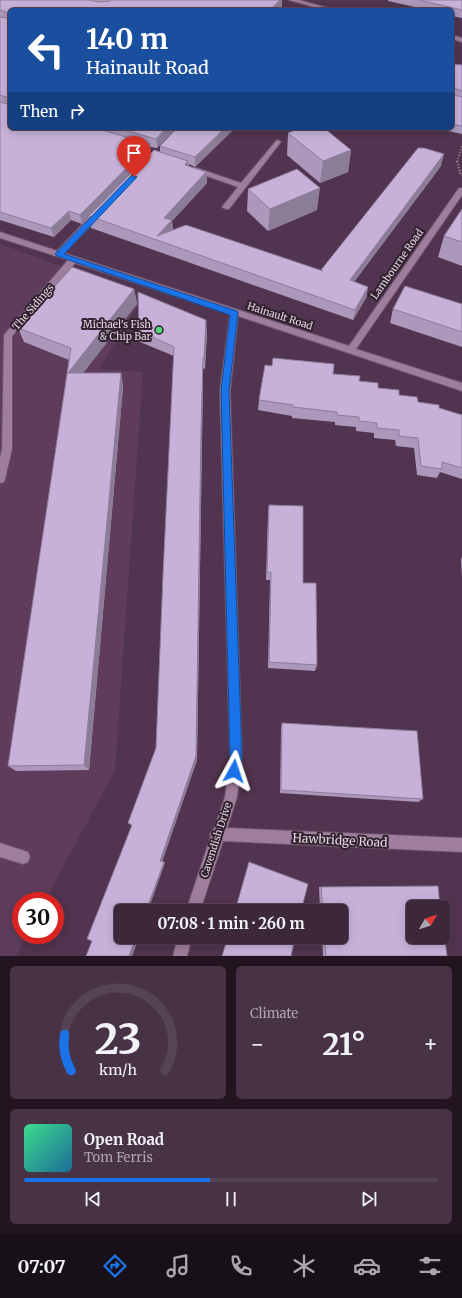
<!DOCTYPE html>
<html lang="en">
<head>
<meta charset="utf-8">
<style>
  :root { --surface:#3d273b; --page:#483346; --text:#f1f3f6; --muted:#ada5af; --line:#564455; --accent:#1a73e8 }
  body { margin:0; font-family:Merriweather,serif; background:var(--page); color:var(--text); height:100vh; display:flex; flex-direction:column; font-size:15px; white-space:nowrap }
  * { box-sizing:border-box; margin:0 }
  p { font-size:13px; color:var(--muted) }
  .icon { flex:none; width:22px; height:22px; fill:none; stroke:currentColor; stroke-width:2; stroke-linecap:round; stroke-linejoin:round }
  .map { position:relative; height:956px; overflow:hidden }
  .sheet { display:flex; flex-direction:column; gap:10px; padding:10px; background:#221520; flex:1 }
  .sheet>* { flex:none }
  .top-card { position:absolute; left:8px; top:8px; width:446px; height:122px; border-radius:6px; box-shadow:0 2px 10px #0003,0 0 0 1px var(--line); background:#1a4fa0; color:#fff; overflow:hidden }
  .needle { width:26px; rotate:51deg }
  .controls { position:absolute; left:406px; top:900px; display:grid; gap:8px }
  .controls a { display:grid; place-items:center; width:44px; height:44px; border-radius:6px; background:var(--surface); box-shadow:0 2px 10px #0003,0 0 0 1px var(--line); font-size:20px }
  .speed { position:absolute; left:12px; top:892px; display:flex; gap:8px; font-size:20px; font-weight:700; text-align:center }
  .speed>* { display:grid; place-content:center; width:52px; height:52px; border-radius:50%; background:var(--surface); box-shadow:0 2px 10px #0003,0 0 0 1px var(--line); line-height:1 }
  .speed .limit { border:6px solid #d22; background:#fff; color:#111 }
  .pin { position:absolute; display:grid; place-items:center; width:34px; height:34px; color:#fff; margin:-41px -17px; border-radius:50% 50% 50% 0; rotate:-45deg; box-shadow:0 0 4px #0007 }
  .pin .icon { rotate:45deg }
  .me { position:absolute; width:44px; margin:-22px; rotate:5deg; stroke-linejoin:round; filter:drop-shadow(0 0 3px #0008) }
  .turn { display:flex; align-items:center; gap:14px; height:84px; padding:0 12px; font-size:18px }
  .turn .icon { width:52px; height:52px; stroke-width:2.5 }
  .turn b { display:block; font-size:28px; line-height:34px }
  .then { display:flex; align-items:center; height:38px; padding:0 12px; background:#0003; gap:8px; font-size:15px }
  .big { font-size:30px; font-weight:700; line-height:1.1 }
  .sheet .card { flex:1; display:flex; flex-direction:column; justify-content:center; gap:6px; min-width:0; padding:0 14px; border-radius:6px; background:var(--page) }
  .sheet .dial { align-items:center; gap:0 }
  .dial svg { height:104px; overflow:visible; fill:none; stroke:var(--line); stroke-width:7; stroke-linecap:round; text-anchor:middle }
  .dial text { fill:var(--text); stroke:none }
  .song { display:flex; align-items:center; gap:12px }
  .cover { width:48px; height:48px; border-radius:6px; background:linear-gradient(135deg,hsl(150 70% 55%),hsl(200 70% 35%)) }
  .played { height:4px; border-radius:2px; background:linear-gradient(90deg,var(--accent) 45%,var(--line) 45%) }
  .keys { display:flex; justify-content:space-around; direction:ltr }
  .heat { display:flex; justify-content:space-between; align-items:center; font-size:22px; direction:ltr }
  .sheet .tiles { flex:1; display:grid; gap:10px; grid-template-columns:1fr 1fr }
  .card:last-child { grid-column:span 2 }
  .trip { position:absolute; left:114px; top:904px; width:234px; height:40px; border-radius:6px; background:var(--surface); box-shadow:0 2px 10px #0003,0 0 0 1px var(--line); font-weight:700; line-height:40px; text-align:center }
  .tabs { display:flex; height:64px; justify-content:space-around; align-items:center; background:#181018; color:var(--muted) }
  .tabs .icon { width:28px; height:28px }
  .tabs .current { color:var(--accent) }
  .tabs b { font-size:18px; color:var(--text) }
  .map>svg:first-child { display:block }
  .built { fill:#5f3c5c }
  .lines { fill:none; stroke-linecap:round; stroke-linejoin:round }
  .minor-casing { stroke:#6b5369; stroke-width:2 }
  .path-far1 { stroke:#998197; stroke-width:1.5; stroke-dasharray:1.5 1.5; stroke-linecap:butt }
  .path { stroke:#998197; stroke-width:2; stroke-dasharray:1.5 1.5; stroke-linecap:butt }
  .minor { fill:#9f7d9c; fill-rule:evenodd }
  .wall { fill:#ab98bb }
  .shaded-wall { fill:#8b7c98 }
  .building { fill:#c7b1d9; stroke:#8b7c98 }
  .route { fill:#1a73e8; stroke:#114b97 }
  .poi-dot { fill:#4fd675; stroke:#2f212d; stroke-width:1.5 }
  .labels { text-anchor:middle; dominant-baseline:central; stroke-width:4; stroke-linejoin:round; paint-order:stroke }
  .street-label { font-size:10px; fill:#e7d5e5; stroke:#2f212d }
  .poi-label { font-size:10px; fill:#e7d5e5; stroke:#2f212d; text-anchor:end }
  .near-street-label { font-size:12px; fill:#e7d5e5; stroke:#2f212d }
</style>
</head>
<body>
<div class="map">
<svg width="462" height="956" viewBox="0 0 462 956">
  <rect width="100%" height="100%" fill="#51344f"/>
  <!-- built -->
  <path class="built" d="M0 244 141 295 140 302 99 369 143 372 115 770 45 901H21V935H27L16 956H0Z"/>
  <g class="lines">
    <!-- minor casing -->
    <g class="minor-casing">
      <path id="minor" d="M289 0H299L335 10H325Z
        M452 35 462 38V42L452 39Z
        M278 140 281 142 280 143 229 209H226L222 207 238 187 190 170 194 168H197L241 183 276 141Z
        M459 188H462V195L356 349 462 383V391L238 316 230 391 242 758 237 797 227 828 462 838V852L223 841 200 911H186L211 836 210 834 214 829 225 797 230 758 220 391 230 314 75 263 12 336V449L5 479 4 482 0 483V458L2 449 4 335 68 260 0 238V232L57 251 96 210H102V214L64 253 349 346Z
        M0 843 28 852 30 857 28 862 23 864 0 857Z
        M178 937H192L187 956H173Z"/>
    </g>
    <!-- path-far1 -->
    <path class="path-far1" d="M457 162 462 146"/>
    <!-- path -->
    <path class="path" d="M457 161 461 176"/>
    <!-- minor -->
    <use href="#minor" class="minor"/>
  </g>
  <!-- wall -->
  <path class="wall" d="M0 0H282V7L279 10H10V128H176L157 148 150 147 151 154 160 152V146L177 128H235L195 167 189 164V166L206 172 207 183 172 221 173 230 321 271V270L441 166 354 282 368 287 366 298 353 320 91 228 89 217 82 224 71 220 54 237 0 220Z
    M388 0H462V18L452 16V10H428L388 1Z
    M452 64 462 65V134L435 128H452Z
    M288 133 351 150 348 172 320 183 287 155Z
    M248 189 317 210 268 231 247 211Z
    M462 209V266L438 257 444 236Z
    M134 289 137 304 83 373H121L123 387 89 770 16 771 8 766 69 360 24 342 18 328Z
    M462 304V347L390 323 393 309Z
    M139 331H207L205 369 203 368 202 440 197 760 162 862 165 863 121 937H139L132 956 92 941 132 826 128 823 156 748 174 356 140 342Z
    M333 374 359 381 418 402 439 408 462 415V479L440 472 437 478 417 475 414 448 396 446 395 440 374 438V433L356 431V427L335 425V422L292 418V416L258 410 259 400Z
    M269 505 303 583 317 665 315 671 268 668 270 580H266L268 513Z
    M462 557V578L461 559Z
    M282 723 423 799 418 802 280 793 281 728Z
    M319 887H321L447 956H323L322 937H341V911H320Z"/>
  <!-- shaded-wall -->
  <path class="shaded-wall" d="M280 0H282V7L279 10H270Z
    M166 128H176L157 148 156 139Z
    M225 128H235L195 167V157Z
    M150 144 151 154 82 224 80 215Z
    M351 150 348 172 320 183 323 161Z
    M444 154 441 166 347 291 350 280Z
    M188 161 189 173 185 165Z
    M206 172 207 183 172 221 173 231 157 236 164 218Z
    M320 188 317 210 268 231 270 209Z
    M69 211 71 220 54 237 51 228Z
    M368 287 366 298 353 320 355 310Z
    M134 289 137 304 72 387 68 373Z
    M206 320 207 331 205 369 204 358Z
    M203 358V368L202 440 197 760 162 862 160 861 201 430Z
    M121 373 123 387 89 770 84 765Z
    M164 862 165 863 148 911H146Z
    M136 937H139L132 956H129Z"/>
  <!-- building -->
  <path class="building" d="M0 0H89L98 2 110 1V0H280L270 10H10V128H95L150 144 80 215 69 211 51 228 0 212V102L7 104 9 103V98L0 95V17L7 18 9 17V13L0 10Z
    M419 0H462V10Z
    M452 64 462 65V91L454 88 452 90 453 95 462 97V126L452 124Z
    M118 128H166L156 139Z
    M177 128H225L195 157 160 146Z
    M301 128H324L351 150 323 161 288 133Z
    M418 148H424L444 154 350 280 368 287 355 310 89 216 154 150 188 161 185 165 206 172 164 218 172 220 157 236 186 225 323 271 321 270Z
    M297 169 320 188 270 209 248 189Z
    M462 209V242L444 236Z
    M72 267 134 289 68 373H121L84 765 8 766 71 348 18 328Z
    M405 286 462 304V332L393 309Z
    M138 292 206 320 204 358H203L201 430 196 756 160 861 164 862 146 911H121V937H136L129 956H86L92 941 87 939 132 825 128 823 156 748 163 575 174 347 139 331Z
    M273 358 334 364 333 374 360 376 359 381 378 383V388L399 390V395L417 397 418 402 439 405V408L462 415V468L442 462V469L421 466 418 438 399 436V430L377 428V423L359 421V417L337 415V412L293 407V405L259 400 265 365 272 366Z
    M269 505 303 506V583H316L317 665 269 662 271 572H267Z
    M282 723 417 731 423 799 281 790Z
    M249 862 308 884 301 911H235Z
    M438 886 440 907H413V937H443V925L447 956H326L324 937H341V911H323L321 887Z
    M228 937H295L291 956H222Z"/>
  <!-- route -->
  <path class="route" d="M132 175 137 177 64 254 237 311 238 313 229 391 242 758 238 775 234 777 230 775 229 771 230 758 221 391 230 315 57 256 55 254Z"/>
  <!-- markers -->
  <circle class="poi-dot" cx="159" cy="330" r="4"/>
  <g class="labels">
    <!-- street labels -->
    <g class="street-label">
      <text transform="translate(397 264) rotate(-55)">Lambourne Road</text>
      <text transform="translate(33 307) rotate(-49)">The Sidings</text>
      <text transform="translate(280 316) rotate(18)">Hainault Road</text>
      <text transform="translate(216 840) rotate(-72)">Cavendish Drive</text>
    </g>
    <!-- poi labels -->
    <g class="poi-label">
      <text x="151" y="324">Michael's Fish<tspan x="151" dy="12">&amp; Chip Bar</tspan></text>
    </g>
    <!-- near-street labels -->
    <g class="near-street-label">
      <text transform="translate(340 840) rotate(3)">Hawbridge Road</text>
    </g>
  </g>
</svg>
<div class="controls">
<a><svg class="needle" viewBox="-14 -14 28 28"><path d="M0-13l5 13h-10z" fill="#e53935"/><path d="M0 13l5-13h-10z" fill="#ada5af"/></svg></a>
</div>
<div class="speed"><div class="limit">30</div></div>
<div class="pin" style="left:134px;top:177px;background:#d93025"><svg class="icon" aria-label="arrive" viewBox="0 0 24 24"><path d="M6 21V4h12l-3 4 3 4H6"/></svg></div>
<svg class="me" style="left:234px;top:771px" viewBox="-20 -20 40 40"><path d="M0-17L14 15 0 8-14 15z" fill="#1a73e8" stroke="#fff" stroke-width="4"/></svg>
<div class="trip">07:08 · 1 min · 260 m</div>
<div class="top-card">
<div class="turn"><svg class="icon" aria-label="left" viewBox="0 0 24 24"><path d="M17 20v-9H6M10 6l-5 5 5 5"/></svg><div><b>140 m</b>Hainault Road</div></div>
<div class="then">Then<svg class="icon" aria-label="right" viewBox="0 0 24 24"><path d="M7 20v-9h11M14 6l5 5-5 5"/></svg></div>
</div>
</div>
<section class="sheet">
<div class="tiles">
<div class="card dial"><svg viewBox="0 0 100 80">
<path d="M14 69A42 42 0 1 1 86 69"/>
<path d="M14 69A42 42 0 0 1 9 41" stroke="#1a73e8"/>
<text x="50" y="56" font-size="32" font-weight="700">23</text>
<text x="50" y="72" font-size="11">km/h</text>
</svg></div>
<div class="card"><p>Climate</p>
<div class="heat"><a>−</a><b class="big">21°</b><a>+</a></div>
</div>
<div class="card">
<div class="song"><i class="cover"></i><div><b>Open Road</b><p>Tom Ferris</p></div></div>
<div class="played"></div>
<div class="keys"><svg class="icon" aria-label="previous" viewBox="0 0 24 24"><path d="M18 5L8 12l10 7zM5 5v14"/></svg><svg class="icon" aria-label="pause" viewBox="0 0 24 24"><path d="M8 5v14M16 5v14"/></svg><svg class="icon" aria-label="next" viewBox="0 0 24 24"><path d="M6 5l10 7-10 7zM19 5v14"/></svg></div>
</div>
</div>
</section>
<nav class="tabs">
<b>07:07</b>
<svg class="icon current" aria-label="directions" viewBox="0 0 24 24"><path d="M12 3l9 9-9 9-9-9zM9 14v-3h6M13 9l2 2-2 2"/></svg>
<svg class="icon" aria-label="music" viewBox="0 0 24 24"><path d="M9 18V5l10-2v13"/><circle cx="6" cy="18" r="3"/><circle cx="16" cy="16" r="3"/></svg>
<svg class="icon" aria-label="phone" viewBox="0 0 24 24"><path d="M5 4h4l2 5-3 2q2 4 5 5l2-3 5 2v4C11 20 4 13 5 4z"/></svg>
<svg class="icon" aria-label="climate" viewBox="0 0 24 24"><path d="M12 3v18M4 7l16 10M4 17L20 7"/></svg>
<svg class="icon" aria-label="car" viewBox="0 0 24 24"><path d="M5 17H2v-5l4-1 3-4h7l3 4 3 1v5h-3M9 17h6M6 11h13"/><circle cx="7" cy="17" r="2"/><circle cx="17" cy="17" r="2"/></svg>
<svg class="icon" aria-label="filters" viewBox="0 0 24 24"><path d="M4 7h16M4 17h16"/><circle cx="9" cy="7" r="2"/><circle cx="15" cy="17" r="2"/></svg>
</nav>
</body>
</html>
